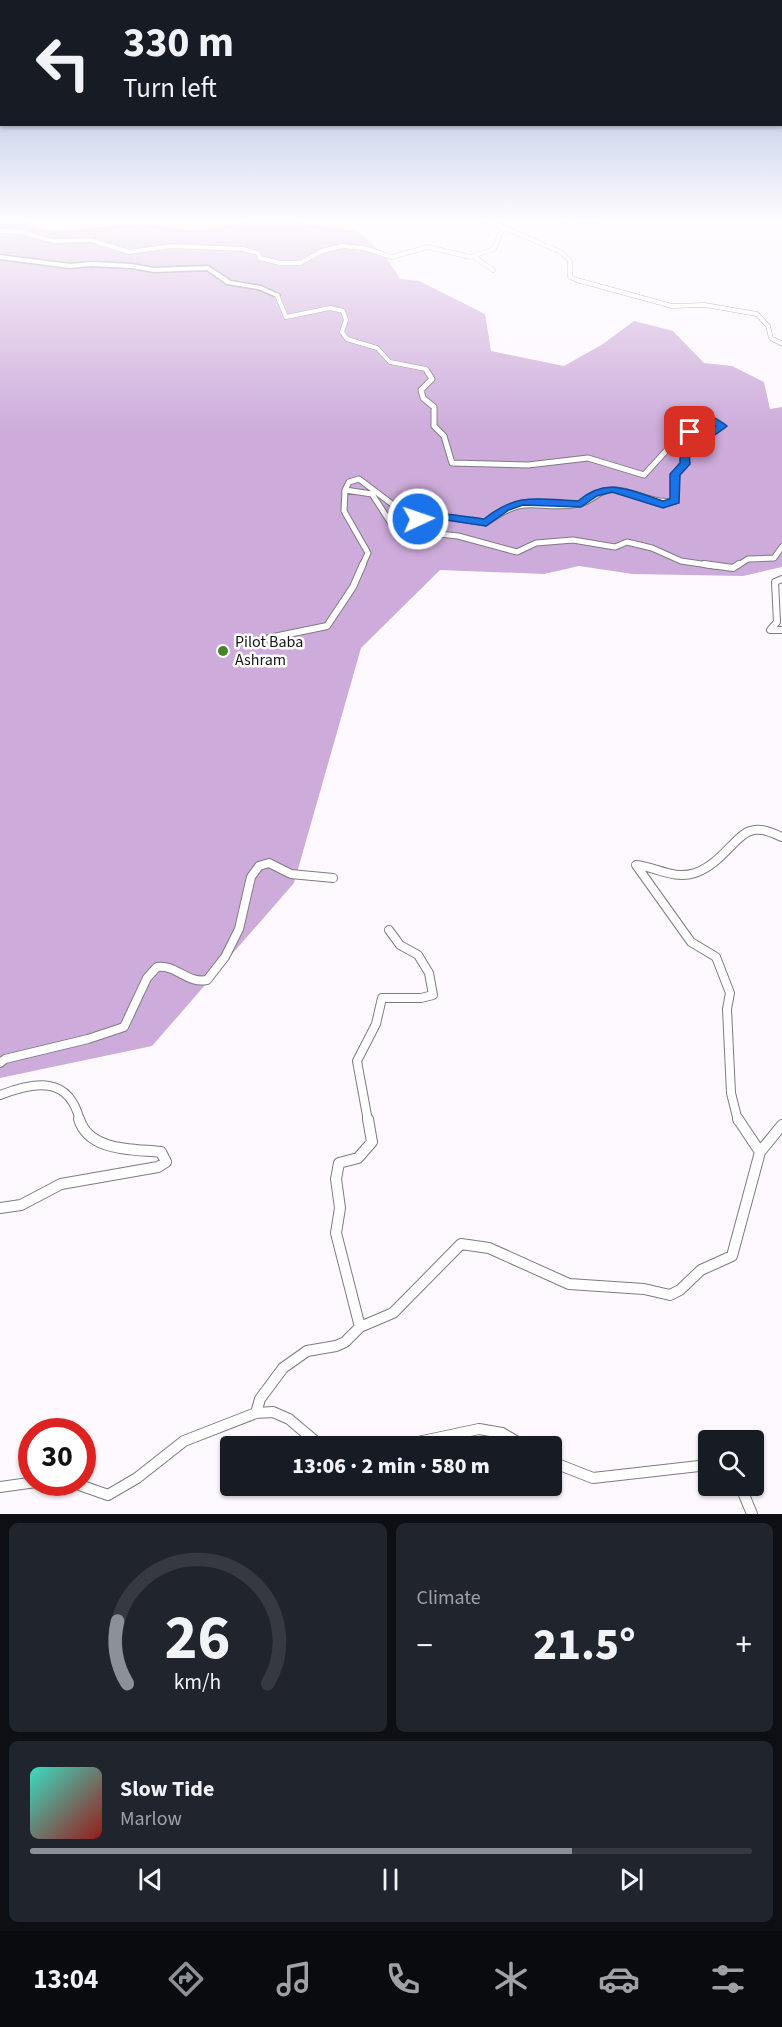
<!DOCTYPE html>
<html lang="en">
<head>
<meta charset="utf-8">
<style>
  :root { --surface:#171b24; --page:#20242c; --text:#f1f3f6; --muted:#9ea1a6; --line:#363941; --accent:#8c9099 }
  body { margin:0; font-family:"Source Sans 3",sans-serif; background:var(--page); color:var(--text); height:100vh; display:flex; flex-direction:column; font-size:22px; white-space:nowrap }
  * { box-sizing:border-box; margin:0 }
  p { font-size:20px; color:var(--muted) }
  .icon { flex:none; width:33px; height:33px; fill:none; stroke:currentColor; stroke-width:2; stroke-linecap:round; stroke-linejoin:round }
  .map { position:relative; height:1514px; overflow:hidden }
  .panel { display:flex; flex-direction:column; gap:9px; padding:9px; background:#0d0f14; flex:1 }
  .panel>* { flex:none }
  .banner { position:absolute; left:0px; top:0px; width:783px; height:126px; box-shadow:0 2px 4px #0004; background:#171b24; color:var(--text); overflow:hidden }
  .buttons { position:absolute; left:698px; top:1430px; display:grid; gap:12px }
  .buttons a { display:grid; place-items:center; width:66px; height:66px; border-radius:6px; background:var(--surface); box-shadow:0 2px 4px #0004; font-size:30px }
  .speed { position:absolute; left:18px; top:1418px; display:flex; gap:12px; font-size:30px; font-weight:700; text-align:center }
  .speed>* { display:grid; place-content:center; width:78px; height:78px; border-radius:50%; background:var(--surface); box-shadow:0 2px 4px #0004; line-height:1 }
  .speed .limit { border:9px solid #d22; background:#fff; color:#111 }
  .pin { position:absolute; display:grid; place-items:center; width:51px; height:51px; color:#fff; margin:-26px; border-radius:12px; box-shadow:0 3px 9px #0006 }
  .me { position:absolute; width:66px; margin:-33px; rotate:87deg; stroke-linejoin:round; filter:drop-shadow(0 0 4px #0008) }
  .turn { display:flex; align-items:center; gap:21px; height:126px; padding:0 24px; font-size:27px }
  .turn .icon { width:78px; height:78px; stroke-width:2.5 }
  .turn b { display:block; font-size:42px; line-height:51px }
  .big { font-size:45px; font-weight:800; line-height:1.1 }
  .panel .widget { flex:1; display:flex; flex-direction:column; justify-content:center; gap:9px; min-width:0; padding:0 21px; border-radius:9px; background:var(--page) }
  .panel .dial { align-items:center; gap:0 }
  .dial svg { height:156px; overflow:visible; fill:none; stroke:var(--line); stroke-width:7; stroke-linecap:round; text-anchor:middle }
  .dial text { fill:var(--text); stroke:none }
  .song { display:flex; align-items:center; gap:18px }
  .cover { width:72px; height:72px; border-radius:9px; background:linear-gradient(135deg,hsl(170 70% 55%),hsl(0 70% 35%)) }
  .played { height:6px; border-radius:3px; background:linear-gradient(90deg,var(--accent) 75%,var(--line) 75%) }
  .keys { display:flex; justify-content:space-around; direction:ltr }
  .heat { display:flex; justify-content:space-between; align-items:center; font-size:33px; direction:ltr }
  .panel .tiles { flex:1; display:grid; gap:9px; grid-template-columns:1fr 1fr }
  .widget:last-child { grid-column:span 2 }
  .trip { position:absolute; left:220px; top:1436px; width:342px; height:60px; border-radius:6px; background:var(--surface); box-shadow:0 2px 4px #0004; font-weight:800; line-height:60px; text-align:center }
  .tab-bar { display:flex; height:96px; justify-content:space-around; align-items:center; background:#090b0e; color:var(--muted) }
  .tab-bar .icon { width:42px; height:42px }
  .tab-bar .active { color:var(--accent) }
  .tab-bar b { font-size:27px; color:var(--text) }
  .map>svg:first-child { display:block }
  .forest { fill:#cdabda }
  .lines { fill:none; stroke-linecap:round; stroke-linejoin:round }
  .street-far4-casing { stroke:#7f7b80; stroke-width:5 }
  .street-far3-casing { stroke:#7f7b80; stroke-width:7 }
  .street-far2-casing { stroke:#7f7b80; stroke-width:8 }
  .street-far1-casing { stroke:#7f7b80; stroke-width:10 }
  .street-casing { stroke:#7f7b80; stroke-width:12 }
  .secondary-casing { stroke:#7f7b80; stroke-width:3 }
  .street-far4 { stroke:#fff; stroke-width:4 }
  .street-far3 { stroke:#fff; stroke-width:5 }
  .street-far2 { stroke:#fff; stroke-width:6 }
  .street-far1 { stroke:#fff; stroke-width:8 }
  .street { stroke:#fff; stroke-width:10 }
  .secondary { fill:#fff; fill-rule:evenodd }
  .route { fill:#1a73e8; stroke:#114b97; stroke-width:1.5 }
  .poi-dot { fill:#468525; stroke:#fff; stroke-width:2 }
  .labels { text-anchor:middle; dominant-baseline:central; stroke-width:5; stroke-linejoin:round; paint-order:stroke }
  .poi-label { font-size:16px; fill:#161516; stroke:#fff; text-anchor:start }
</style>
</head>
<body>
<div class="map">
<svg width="782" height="1514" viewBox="0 0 782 1514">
  <rect width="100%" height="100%" fill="#fdf9ff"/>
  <!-- forest -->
  <path class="forest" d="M12 220 53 231 139 224 198 230 266 220 357 230 386 257 400 279 419 281 485 314 491 351 564 366 603 344 634 321 673 331 704 363 732 366 764 382 770 409 782 407V567L743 576 633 574 579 566 544 574 440 570 361 648 294 883 152 1046 0 1078V223Z"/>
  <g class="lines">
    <!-- street-far4 casing -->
    <g class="street-far4-casing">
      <path id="street-far4" d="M486 220 561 252 570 261V277L577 280 672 306 705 305 757 314 768 326 771 338 782 344
        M557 220H568
        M576 220H599
        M0 231 21 232 53 241 91 240 129 252 172 246 243 249 258 253 260 258 280 263H300L322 251 342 246 364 248 392 257 428 247 470 257 494 249 503 228
        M473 256 493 270
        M277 295 286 317 330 308 343 311 346 320 342 332 347 339 377 348 390 362 426 369 428 373"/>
    </g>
    <!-- street-far3 casing -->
    <g class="street-far3-casing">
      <path id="street-far3" d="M427 371 432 379 421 390 423 398 434 407V426L444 436 452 463 528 465 588 458 644 475 676 440 715 421 723 426C702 439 683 435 685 464L675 474V501C652 504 638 492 617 490 598 488 593 502 579 504 536 512 530 491 486 523L446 517 418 519 404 513 359 479 349 482 345 490 372 494 392 525 411 531 458 536 517 552 536 543 573 540 615 547 627 542 652 548 681 561 715 566
        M345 490 344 511 368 553 362 566
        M737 566 748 559 774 558 782 547"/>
    </g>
    <!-- street-far2 casing -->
    <g class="street-far2-casing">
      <path id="street-far2" d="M704 564 733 568 739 564
        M782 579 775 582 777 622 770 630H782
        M269 638 327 626 353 587 363 564"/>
    </g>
    <!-- street-far1 casing -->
    <g class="street-far1-casing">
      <path id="street-far1" d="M0 1063 5 1059 88 1039 124 1027 147 978 157 967C176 964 187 984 207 980L225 957 239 929 251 877 259 866 269 863 291 874 333 878
        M0 1095C35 1082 69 1075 80 1121
        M368 1121 357 1061 376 1024 382 998H421L433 995 429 973 418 955 400 945 389 930
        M738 1121 731 1093 727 1009 730 993 716 957 691 942 636 865C657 867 673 880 695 873 720 865 735 836 750 831 761 827 772 833 782 837"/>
    </g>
    <!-- street casing -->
    <g class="street-casing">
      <path id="street" d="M738 1119 760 1152
        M0 1208 21 1205 61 1184 158 1167 166 1162 161 1152C134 1149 89 1152 79 1119
        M360 1327 336 1233 340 1208 336 1179 339 1163 358 1158 372 1142 368 1119
        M256 1413 260 1399 283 1368 307 1351 336 1346 345 1342 360 1327 393 1313 461 1244 489 1248 569 1284 644 1289 670 1295 680 1290 701 1270 732 1256 760 1152 782 1125
        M399 1446 479 1429 502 1433 524 1446
        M552 1462 593 1478 708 1465
        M71 1482 108 1495 137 1478 184 1441 256 1413 273 1412 289 1419 321 1446
        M740 1485 752 1514
        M0 1487 36 1482"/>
    </g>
    <!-- secondary casing -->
    <g class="secondary-casing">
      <path id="secondary" d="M0 255 70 264 91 262 132 264 154 268 208 266 231 281 261 286 280 295 277 297 258 289 227 284 207 270 154 272 132 268 91 266 70 268 0 259Z"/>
    </g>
    <!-- street-far4 -->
    <use href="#street-far4" class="street-far4"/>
    <!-- street-far3 -->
    <use href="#street-far3" class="street-far3"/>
    <!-- street-far2 -->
    <use href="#street-far2" class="street-far2"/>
    <!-- street-far1 -->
    <use href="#street-far1" class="street-far1"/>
    <!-- street -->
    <use href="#street" class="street"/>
    <!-- secondary -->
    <use href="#secondary" class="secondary"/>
  </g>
  <!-- sky -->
  <linearGradient id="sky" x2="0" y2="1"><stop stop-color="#92a6d7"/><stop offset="0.51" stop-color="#fefcff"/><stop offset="1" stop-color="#fefcff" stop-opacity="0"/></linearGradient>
  <rect width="782" height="431" fill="url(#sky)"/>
  <!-- route -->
  <path class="route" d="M715 418 727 426 712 437 694 443 689 450 690 464 680 475 679 503 663 508 612 492 597 496 581 507 523 505 509 510 486 526 446 520 418 522 413 519C427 508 466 517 484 519 518 492 537 499 578 501 607 476 631 491 663 501L670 499V474L680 463C679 434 696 439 716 426L690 435 685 432Z"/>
  <!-- markers -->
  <circle class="poi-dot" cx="223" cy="651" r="6"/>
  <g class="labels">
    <!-- poi labels -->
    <g class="poi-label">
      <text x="235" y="642">Pilot Baba<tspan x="235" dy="18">Ashram</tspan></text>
    </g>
  </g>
</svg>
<div class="buttons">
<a><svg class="icon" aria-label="search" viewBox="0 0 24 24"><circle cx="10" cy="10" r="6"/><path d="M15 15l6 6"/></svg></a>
</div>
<div class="speed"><div class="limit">30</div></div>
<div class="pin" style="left:690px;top:432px;background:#d93025"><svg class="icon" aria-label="arrive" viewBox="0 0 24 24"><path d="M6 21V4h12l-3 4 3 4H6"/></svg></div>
<svg class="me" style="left:418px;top:519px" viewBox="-20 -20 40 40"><circle r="17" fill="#1a73e8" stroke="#fff" stroke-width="3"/><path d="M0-11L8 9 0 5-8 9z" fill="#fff"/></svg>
<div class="trip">13:06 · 2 min · 580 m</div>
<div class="banner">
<div class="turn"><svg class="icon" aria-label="left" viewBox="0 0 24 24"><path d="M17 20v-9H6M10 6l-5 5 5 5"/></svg><div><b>330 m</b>Turn left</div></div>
</div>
</div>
<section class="panel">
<div class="tiles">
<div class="widget dial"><svg viewBox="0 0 100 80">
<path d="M14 69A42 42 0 1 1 86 69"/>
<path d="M14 69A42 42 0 0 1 9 37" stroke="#8c9099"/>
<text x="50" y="56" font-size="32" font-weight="700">26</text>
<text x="50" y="72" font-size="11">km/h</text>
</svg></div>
<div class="widget"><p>Climate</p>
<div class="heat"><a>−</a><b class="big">21.5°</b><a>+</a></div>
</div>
<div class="widget">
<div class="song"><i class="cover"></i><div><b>Slow Tide</b><p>Marlow</p></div></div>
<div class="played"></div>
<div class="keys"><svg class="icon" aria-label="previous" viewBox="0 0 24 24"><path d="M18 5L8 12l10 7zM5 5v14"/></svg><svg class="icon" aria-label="pause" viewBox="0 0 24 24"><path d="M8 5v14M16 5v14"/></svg><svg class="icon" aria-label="next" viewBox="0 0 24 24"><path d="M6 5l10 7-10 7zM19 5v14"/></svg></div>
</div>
</div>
</section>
<nav class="tab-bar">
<b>13:04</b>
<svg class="icon active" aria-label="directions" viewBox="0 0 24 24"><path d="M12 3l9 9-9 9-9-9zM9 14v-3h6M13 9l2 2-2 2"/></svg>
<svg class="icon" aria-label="music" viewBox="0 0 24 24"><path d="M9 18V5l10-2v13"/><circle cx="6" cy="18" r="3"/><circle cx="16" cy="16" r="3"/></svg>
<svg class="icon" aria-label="phone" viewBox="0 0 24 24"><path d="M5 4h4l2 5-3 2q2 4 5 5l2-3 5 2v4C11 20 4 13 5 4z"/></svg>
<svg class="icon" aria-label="climate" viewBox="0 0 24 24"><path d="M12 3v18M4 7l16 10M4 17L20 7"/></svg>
<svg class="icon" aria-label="car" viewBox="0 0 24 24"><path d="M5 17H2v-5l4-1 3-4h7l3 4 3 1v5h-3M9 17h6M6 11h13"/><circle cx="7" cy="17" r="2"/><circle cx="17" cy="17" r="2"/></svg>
<svg class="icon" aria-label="filters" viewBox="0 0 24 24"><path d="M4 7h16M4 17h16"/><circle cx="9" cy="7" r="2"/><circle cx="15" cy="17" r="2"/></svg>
</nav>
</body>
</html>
